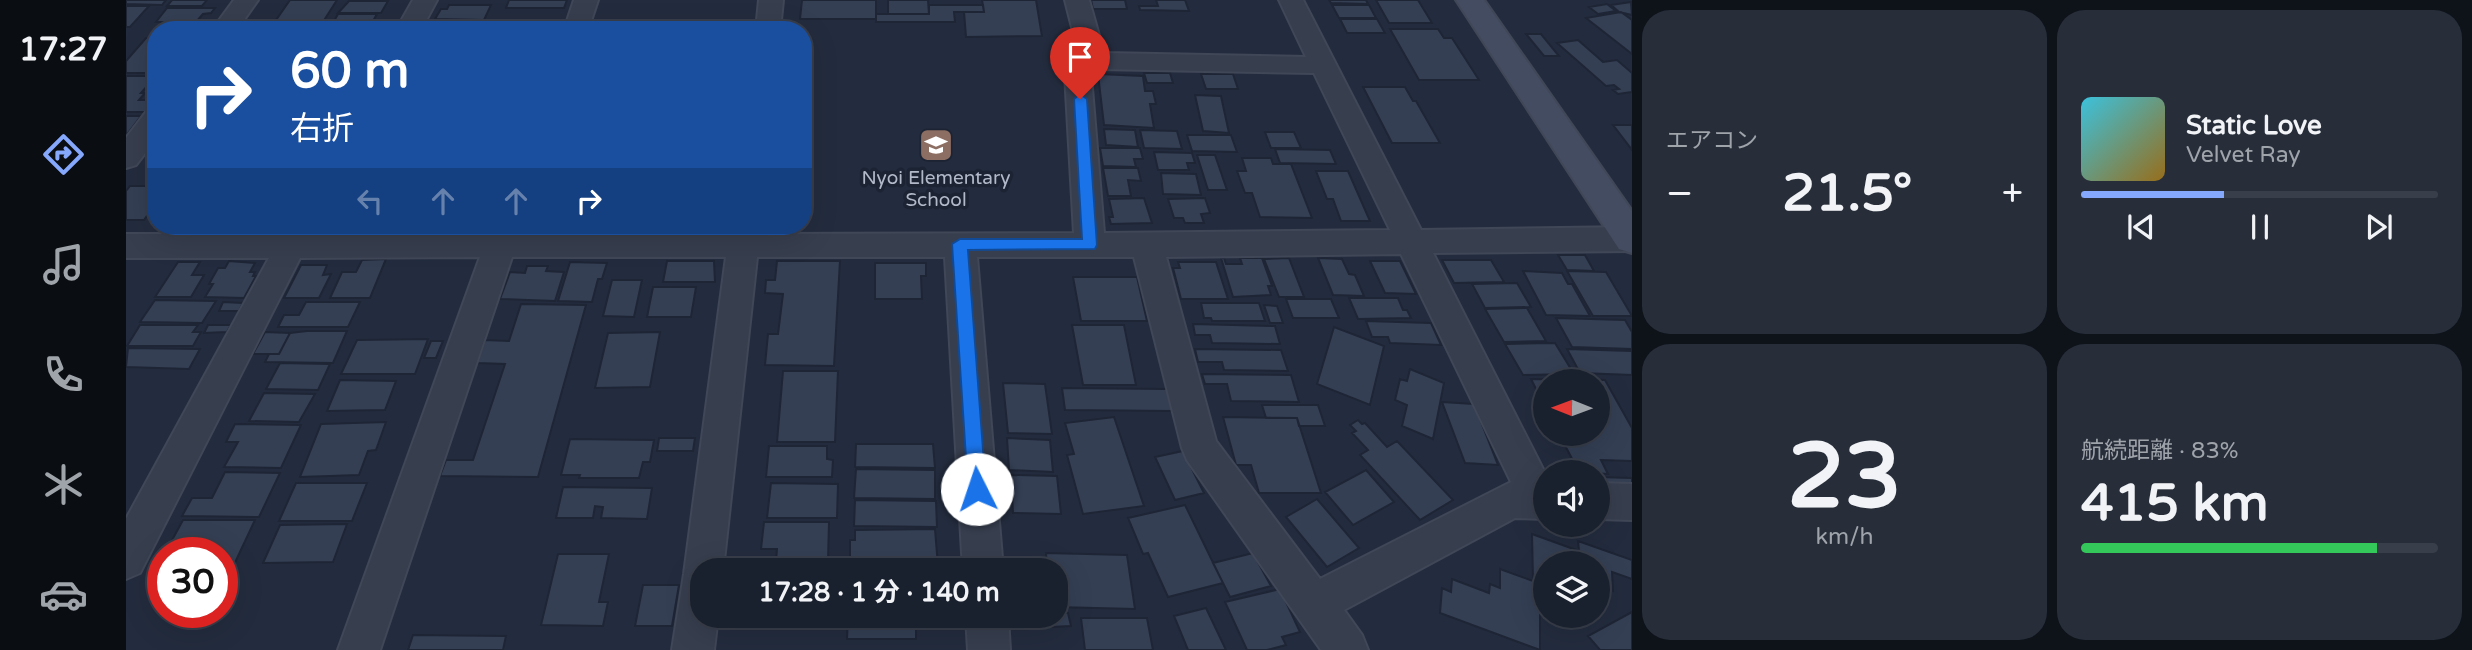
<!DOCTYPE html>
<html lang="ja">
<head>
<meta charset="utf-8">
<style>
  :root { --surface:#1a212e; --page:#272e3a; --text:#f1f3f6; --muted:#9fa3aa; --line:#383e4a; --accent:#85a7fc }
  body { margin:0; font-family:"Varela Round","Noto Sans JP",sans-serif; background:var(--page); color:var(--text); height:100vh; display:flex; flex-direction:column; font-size:26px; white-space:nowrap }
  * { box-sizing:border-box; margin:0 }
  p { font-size:23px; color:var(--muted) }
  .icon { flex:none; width:38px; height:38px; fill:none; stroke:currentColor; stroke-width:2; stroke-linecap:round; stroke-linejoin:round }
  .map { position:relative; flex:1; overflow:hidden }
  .panel { display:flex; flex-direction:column; gap:10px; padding:10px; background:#0e1219; width:840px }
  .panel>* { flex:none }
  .top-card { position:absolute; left:21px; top:21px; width:665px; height:214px; border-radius:28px; box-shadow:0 7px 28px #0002,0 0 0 2px var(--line); background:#1a4fa0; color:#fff; overflow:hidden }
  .needle { width:46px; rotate:271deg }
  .buttons { position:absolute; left:1407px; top:369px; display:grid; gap:14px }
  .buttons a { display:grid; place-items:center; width:77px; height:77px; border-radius:50%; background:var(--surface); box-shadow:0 7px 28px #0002,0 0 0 2px var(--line); font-size:35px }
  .speed { position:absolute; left:21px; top:537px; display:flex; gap:14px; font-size:35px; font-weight:700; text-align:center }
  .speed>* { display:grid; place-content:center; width:91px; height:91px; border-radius:50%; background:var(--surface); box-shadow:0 7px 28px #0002,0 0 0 2px var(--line); line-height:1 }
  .speed .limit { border:10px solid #d22; background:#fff; color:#111 }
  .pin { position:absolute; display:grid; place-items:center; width:60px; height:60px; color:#fff; margin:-72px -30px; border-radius:50% 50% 50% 0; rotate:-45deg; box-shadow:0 0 7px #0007 }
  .pin .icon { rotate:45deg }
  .me { position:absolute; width:77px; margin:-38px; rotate:356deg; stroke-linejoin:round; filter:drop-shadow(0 0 5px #0008) }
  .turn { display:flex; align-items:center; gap:24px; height:147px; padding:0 28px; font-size:32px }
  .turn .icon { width:91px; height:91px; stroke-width:2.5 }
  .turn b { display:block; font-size:49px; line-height:60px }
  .lanes { display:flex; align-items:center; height:66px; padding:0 28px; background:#0003; justify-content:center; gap:35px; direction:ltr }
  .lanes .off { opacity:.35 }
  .big { font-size:52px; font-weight:700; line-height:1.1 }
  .panel .widget { flex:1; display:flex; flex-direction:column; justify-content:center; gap:10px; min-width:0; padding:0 24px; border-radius:28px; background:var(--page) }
  .panel .dial { align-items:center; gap:0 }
  .dial b { font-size:91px; line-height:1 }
  .song { display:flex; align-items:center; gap:21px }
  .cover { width:84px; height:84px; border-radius:10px; background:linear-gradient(135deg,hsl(190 70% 55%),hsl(40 70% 35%)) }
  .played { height:7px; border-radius:4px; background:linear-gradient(90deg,var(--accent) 40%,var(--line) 40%) }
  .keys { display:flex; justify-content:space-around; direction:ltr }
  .heat { display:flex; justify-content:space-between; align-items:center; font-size:38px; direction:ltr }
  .charge { height:10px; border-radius:5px; background:linear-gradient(90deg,#34c759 83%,var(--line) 0) }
  .panel .tiles { flex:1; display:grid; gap:10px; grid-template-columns:repeat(2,1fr) }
  .trip { position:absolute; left:564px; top:558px; width:378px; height:70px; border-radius:28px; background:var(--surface); box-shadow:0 7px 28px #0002,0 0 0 2px var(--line); font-weight:700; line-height:70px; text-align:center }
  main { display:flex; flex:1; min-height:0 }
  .dock { display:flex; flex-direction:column; width:126px; justify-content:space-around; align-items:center; background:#0a0d12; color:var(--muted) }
  .dock .icon { width:49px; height:49px }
  .dock .current { color:var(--accent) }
  .dock b { font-size:32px; color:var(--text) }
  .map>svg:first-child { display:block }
  .building { fill:#343f54; stroke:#1e2535; stroke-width:2 }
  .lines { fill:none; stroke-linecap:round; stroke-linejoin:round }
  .street-casing { stroke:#404757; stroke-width:4 }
  .secondary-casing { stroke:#404757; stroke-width:4 }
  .street { fill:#373e4e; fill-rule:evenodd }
  .secondary { fill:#444c61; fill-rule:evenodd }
  .route { fill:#1a73e8; stroke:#114b97; stroke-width:2 }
  .labels { text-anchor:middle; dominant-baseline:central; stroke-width:7; stroke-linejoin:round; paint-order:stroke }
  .poi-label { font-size:19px; fill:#b2b9c9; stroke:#1c2333 }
</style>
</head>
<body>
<main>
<nav class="dock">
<b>17:27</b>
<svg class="icon current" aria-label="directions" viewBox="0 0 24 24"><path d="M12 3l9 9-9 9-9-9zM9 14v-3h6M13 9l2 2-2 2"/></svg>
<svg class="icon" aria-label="music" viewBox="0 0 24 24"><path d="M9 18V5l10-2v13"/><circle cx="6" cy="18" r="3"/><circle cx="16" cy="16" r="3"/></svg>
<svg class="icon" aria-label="phone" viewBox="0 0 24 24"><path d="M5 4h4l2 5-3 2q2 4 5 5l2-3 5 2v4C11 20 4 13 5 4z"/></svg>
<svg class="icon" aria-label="climate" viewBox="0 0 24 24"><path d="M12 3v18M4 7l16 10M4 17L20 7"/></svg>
<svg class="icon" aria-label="car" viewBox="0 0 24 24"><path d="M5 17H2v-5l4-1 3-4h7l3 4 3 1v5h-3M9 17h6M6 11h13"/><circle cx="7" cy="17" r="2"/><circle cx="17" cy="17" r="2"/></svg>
</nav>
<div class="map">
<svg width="1506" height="650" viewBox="0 0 1506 650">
  <rect width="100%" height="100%" fill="#232c3e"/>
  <!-- building -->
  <path class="building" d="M0 0H40L36 5 0 4Z
    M46 0H81L76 6H41Z
    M164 0H211L197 22 148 23Z
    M383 0H441L438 8H380Z
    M676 0H750V19H674Z
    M762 0H802L803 14H762Z
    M856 0H910L916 36 840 37 838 12H858Z
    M965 0H999L1001 9H967Z
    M1030 0H1059L1063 11 1014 10 1013 6H1032Z
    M1203 0H1240L1242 4 1205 3Z
    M1250 0H1292L1306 23H1263Z
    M223 1H262L255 13H212Z
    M1505 2 1506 15 1493 12 1485 5Z
    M1481 4 1490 11 1472 14 1463 7Z
    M323 5H365L358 20 309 19 315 9H321Z
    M803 5H857L858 12H828L829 22H750V14H803Z
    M1206 5H1243L1250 18H1213Z
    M0 6H23L4 27H0Z
    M41 8H89L85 13 77 14 70 22H30Z
    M1495 12 1506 20V54L1460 18Z
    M212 14H251L243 28H204Z
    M1214 19H1251L1259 33H1221Z
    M313 23 366 24 363 30H310Z
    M1264 29H1312L1318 38H1326L1353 80H1293Z
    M1400 34H1415L1433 56H1418Z
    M20 38H30V73H0V61Z
    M1452 40 1477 62 1491 60 1506 73V92L1492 94 1487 90 1493 89 1488 85 1480 86 1431 43Z
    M1018 73H1044L1047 83H1021Z
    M972 74 1017 76 1019 91H1027L1030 104H1024L1028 128 978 125Z
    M1075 74H1107L1112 89H1080Z
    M0 76H30V85H22L15 93H19L13 100H28L19 112H0Z
    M1237 87H1279L1287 101H1290L1314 143H1266Z
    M1069 95 1095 96 1103 133 1077 131Z
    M0 116H15L0 136Z
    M1487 125H1506V150Z
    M978 129 1009 130 1012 147 980 145Z
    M1014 130 1051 131 1056 149 1018 148Z
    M1139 132H1168L1175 148H1145Z
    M1061 135H1105L1111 152 1066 151Z
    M974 148H1014L1017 159H1008L1010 167 977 166Z
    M1149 149 1204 150 1210 164 1154 163Z
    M1028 152 1066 153 1069 163H1061L1063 170H1032Z
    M1071 155H1089L1101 190H1082Z
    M1116 158H1145L1147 164H1165L1186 218 1134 217 1126 193H1119L1111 171H1120Z
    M977 168H1012L1015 181 1002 180 1005 196H982Z
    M1190 171H1222L1244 221H1215L1207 199H1201Z
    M1035 173 1070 174 1075 195 1037 194Z
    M4 186H30V203L18 220H0V191Z
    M1018 198 1026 223 985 224 983 217H987L983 199Z
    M1079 198 1084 213 1075 214 1078 223H1059L1057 218H1048L1042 199Z
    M1432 255H1459L1468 271 1441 270Z
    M1095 258H1098L1100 264H1116L1114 258H1136L1146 286H1142L1145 295 1107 297Z
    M1163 258 1178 297H1153L1138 259Z
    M1192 258 1216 259 1223 274 1229 275 1238 296 1207 295Z
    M260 259 244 298H204L216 272H230L236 260Z
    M1316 260H1365L1378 282 1328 283Z
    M103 261 129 263 124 272H129L127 276H130L118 298 79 297 87 284H83L92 268H99Z
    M541 261H588L589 282H537Z
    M651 261H714L708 366 639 365 642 334H652L657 294 639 293 640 280H649Z
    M1244 261H1274L1290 294 1259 293Z
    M52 262H74L66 275H78L65 297H29Z
    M444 262 481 263 476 279H472L466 302 432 301Z
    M1052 262H1090L1102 299H1055L1047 268H1054Z
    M749 263H800V276H795L796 299H749Z
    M175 265H201L197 275 205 274 193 298H158Z
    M401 266H422L420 271 438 272 429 301 374 299 384 272 399 273Z
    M1397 271 1436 273 1442 284H1446L1464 316 1420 315Z
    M1441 271 1480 272 1506 316H1467Z
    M947 277H1011L1021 321H955Z
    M486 280H516L508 317 477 316Z
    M1391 283 1405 307 1359 308 1346 284Z
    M527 287H570L565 317H521Z
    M1223 298H1272L1277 310H1281L1285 318 1232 319Z
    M1160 299H1205L1213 318H1167Z
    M29 300 90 301 76 323 14 322Z
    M97 302 117 303 113 311H93Z
    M180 302H234L222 327H152L158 315H173Z
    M1075 303H1133L1139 321H1086L1085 318H1078Z
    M395 304 460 305 412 477 314 476 320 460H347L379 364 351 363 359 340 383 341Z
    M1138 305 1151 306 1157 323H1144Z
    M1401 308 1420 341 1378 342 1359 309Z
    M1430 318 1499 320 1506 332V349L1446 347Z
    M1240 321 1305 323 1315 345 1264 343 1262 337H1246Z
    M1067 324 1149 326 1154 344 1086 343 1084 335H1069Z
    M14 325H72L67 332H75L67 346H1Z
    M82 325H105L101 332 78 333Z
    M946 325H998L1010 385H957Z
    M1208 327 1258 346 1244 405 1191 384Z
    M181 331H221L207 363 139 362 143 354H153L164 333Z
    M139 332 164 333 153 354H127Z
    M534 332 524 387 469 388 482 333Z
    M302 339 289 374H215L231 340Z
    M305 341H317L310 358H298Z
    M1429 343 1448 374 1397 375 1379 344Z
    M2 348 74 349 63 369 0 367Z
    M1069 349 1155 350 1162 371 1098 370 1096 362H1072Z
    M1441 349 1506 351V375L1454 373Z
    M154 363 204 364 192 390 140 389Z
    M1284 369 1318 383 1307 439 1276 426 1281 405 1269 400 1274 379 1281 381Z
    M657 371H712L709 442H651Z
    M1076 374 1165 375 1173 402 1105 401 1101 384H1079Z
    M1405 379 1479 380 1506 428V461L1475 460 1482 474 1453 472 1433 434H1472V382H1419V407Z
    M214 380 270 381 259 410 201 411Z
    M877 383 919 384 926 434 882 433Z
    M936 388 1042 389 1047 411 939 410Z
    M138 393 189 394 173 422 123 421Z
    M1316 402 1348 404 1372 465 1339 463Z
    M1136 405H1192L1199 426H1173L1171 418H1140Z
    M988 417 1018 506 957 514 941 455 948 454 939 423Z
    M1097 417 1171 418 1195 493H1133L1125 465H1110Z
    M1232 420 1236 424 1239 423 1261 447 1271 441 1327 500 1294 520 1234 455 1242 450 1226 433 1230 431 1224 425Z
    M260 422 250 450 242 451 233 475 174 477 195 424Z
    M109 424 175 425 155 468 98 467 112 442H100Z
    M533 438H569L567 451H531Z
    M881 438 924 440 927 472 883 470Z
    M444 439 528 440 524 462H517L513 478H453L454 475H435Z
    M730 444H807L809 468 729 467Z
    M643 446H701V459L707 460 706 477H640Z
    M1057 451 1078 493 1049 500 1029 457Z
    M730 469 809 470V499L728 498Z
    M1240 470 1268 502 1227 525 1199 492Z
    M99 472 154 473 133 517 56 516 66 498H86Z
    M885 475 931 476 935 514 887 513Z
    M1472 477 1506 478V486L1472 485Z
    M170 483H241L226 521H153Z
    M645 483 712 484 711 518H641Z
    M437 487 526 488 521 519 475 518 477 507 469 506 467 518H430Z
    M1191 499 1233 548 1201 567 1160 517Z
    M729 500 810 501 811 527 728 526Z
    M1059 505 1097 583 1042 597 1022 553 1017 554 1002 518Z
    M57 520H129L106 569H96V553H39Z
    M638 522H703L702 562 650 561 651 549H635Z
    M221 524 207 562 137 563 154 525Z
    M809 529 812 566 724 567V540H729V530Z
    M1406 534 1453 551 1452 541 1506 560V579L1486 572 1487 591 1472 585V564H1419V616H1439V625L1414 615V650L1314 613 1316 588 1325 592 1326 579 1363 593 1364 584 1374 588V569L1407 581Z
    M920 553 1001 555 1009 609 929 607V570H921Z
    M1127 553 1145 586 1104 597 1087 563Z
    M432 554H483L473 602H482L477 626 415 625Z
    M606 564 654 565V570H605Z
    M668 565H704V570H667Z
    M517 585H553L546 626H509Z
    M1154 589 1174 632 1156 637 1160 645 1141 650H1121L1099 602Z
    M1080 608 1100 650H1062L1048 616Z
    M1506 612V650H1474L1462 636Z
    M929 613H942L945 626 925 627 924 616H929Z
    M600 616H650V624L600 623Z
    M664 616H702L701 623H664Z
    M722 616H790V639H721Z
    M955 618H1021L1027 650H959Z
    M287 635 380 636 377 650H282Z"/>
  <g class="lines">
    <!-- street casing -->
    <g class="street-casing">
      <path id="street" d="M108 0H132L111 30H86Z
        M287 0H311L295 30H270Z
        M448 0H472L462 30H438Z
        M633 0H657L654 30H630Z
        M939 0H963L978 53 1180 57 1153 0H1177L1295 230 1506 227V251L1307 253 1419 473V519L1389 518 1218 610 1236 635 1242 650H1195L1061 460 1056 448 1008 257H851L877 570H837L819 257H631L597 570H576V616H592L588 650H546L558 574 600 257H386L254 650H212L354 257 174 258 14 573 0 579V519L143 258H0V234H155L160 226H188L186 234H363L366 226H396L394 234H603L604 226H634L633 234 948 233 939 74 954 59ZM973 69 1188 73 1264 230 978 233 965 76ZM1275 254 1385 482 1194 579 1090 441 1040 257Z
        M30 110V139L10 165 0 168V138L20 112Z
        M1472 483 1506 484V520L1472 519Z
        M840 616H882L884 650H842Z"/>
    </g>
    <!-- secondary casing -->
    <g class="secondary-casing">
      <path id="secondary" d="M1330 0H1358L1506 211V253L1493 249Z"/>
    </g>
    <!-- street -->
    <use href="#street" class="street"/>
    <!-- secondary -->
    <use href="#secondary" class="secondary"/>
  </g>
  <!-- route -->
  <path class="route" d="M954 94 961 99 971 245 969 249 842 250 860 489 858 495 851 497 845 495 842 489 826 244 834 239H956L948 99Z"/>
  <!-- icons -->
  <defs>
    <g id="school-square" transform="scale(1.75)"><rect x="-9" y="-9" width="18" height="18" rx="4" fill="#8d6e63" stroke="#1c2333"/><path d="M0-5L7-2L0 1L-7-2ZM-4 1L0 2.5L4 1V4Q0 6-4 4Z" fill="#fff"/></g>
  </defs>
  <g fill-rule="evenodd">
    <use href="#school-square" x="810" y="145"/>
  </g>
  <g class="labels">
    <!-- poi labels -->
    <g class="poi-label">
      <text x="810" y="178">Nyoi Elementary<tspan x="810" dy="22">School</tspan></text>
    </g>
  </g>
</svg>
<div class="buttons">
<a><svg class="needle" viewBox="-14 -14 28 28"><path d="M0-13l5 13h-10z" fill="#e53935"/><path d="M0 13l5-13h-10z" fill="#9fa3aa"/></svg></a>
<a><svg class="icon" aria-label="sound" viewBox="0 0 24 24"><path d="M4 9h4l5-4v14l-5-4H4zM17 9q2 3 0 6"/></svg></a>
<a><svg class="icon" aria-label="layers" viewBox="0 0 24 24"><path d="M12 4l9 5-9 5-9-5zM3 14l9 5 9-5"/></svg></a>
</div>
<div class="speed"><div class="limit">30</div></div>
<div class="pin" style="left:954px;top:99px;background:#d93025"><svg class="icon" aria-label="arrive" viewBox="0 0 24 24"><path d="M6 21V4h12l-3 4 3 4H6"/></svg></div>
<svg class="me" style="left:851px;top:489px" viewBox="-20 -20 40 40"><circle r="19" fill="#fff"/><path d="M0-13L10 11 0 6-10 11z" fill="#1a73e8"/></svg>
<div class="trip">17:28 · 1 分 · 140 m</div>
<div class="top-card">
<div class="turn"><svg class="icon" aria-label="right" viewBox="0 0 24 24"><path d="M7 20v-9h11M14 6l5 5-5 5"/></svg><div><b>60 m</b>右折</div></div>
<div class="lanes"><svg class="icon off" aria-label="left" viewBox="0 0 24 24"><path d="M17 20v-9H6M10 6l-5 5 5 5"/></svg><svg class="icon off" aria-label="ahead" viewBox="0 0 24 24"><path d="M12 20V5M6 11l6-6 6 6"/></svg><svg class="icon off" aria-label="ahead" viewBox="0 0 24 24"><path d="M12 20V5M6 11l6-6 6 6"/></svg><svg class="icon" aria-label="right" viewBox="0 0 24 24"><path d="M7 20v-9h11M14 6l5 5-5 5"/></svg></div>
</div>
</div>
<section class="panel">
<div class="tiles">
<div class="widget"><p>エアコン</p>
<div class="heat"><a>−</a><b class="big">21.5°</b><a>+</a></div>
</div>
<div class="widget">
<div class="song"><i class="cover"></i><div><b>Static Love</b><p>Velvet Ray</p></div></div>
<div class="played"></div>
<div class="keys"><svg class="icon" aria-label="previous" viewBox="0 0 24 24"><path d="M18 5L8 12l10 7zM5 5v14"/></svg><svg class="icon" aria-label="pause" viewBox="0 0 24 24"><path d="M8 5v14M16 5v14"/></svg><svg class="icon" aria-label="next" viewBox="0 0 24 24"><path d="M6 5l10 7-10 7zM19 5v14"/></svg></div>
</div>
<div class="widget dial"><b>23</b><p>km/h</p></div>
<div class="widget"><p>航続距離 · 83%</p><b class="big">415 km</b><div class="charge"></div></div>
</div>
</section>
</main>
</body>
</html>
